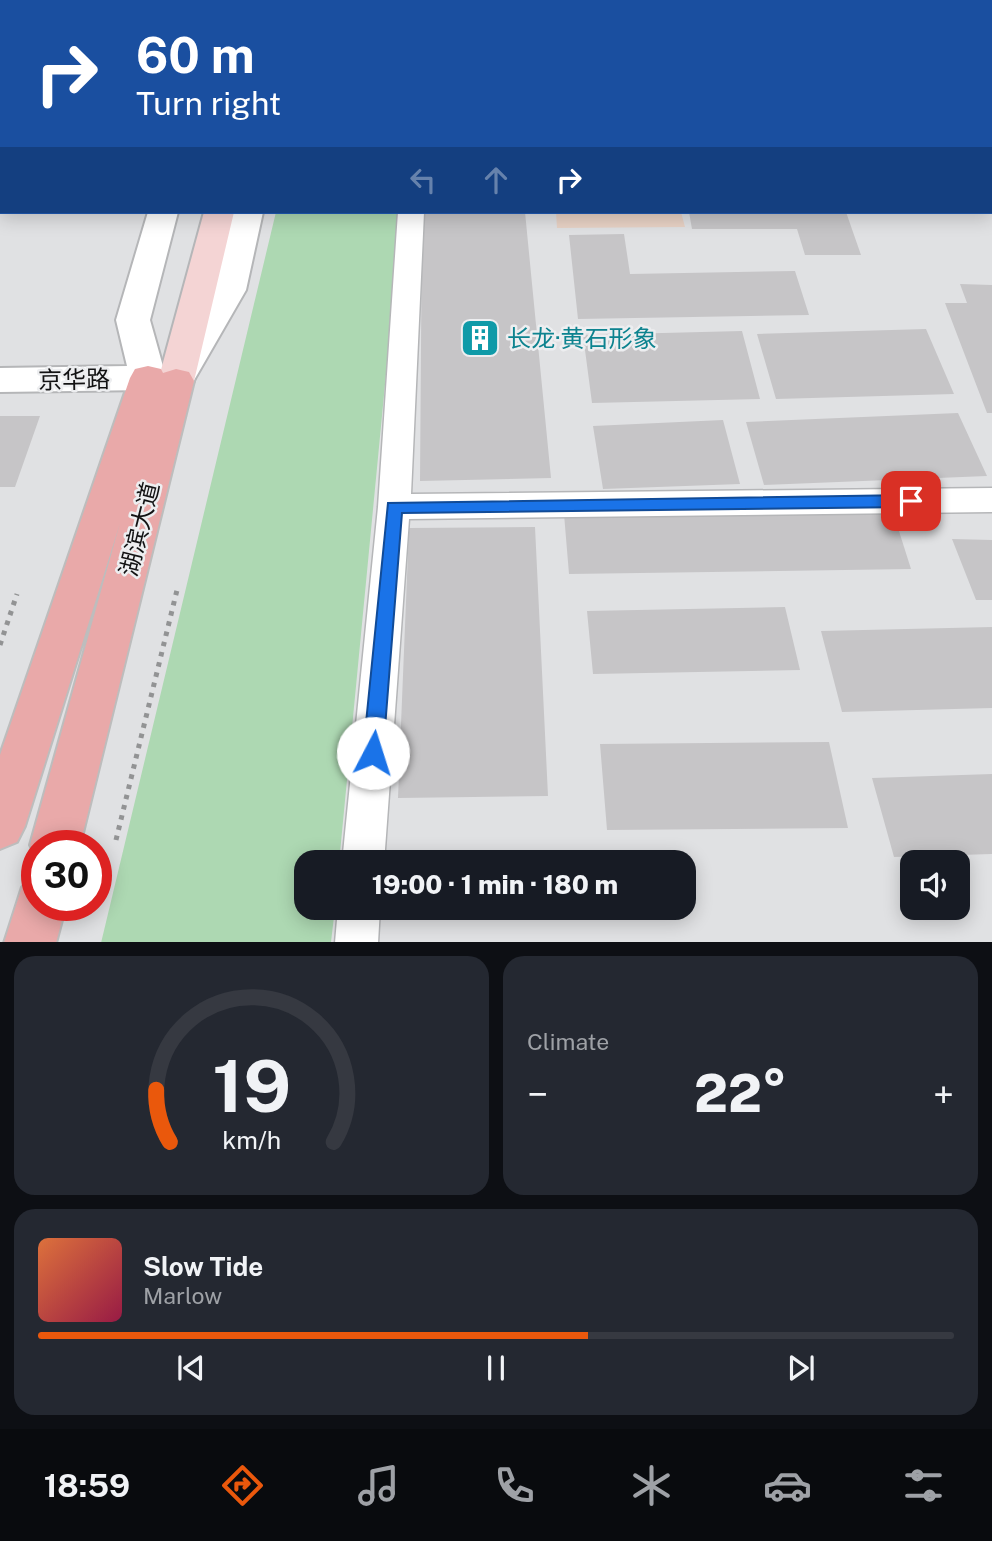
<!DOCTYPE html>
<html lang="en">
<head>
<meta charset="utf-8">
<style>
  :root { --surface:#171b24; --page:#242831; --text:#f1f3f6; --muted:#9ea1a6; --line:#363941; --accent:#ea580c }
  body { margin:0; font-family:"Public Sans","Noto Sans SC",sans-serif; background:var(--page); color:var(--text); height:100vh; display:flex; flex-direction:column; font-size:26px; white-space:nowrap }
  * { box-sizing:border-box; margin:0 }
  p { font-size:23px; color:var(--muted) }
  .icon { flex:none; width:38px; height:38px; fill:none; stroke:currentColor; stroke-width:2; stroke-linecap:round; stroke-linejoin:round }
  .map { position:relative; height:942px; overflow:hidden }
  .drawer { display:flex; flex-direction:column; gap:14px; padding:14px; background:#0d0f14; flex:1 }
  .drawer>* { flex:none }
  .guide { position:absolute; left:0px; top:0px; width:992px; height:214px; box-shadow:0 4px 18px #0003; background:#1a4fa0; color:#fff; overflow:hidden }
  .controls { position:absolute; left:900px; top:850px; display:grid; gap:14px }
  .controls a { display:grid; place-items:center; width:70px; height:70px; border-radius:14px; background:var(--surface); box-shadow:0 4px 18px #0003; font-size:35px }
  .speed { position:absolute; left:21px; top:830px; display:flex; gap:14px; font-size:35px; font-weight:700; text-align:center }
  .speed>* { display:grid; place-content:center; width:91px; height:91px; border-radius:50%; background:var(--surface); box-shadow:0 4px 18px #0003; line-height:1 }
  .speed .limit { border:10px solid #d22; background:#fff; color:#111 }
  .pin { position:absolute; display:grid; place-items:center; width:60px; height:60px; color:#fff; margin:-30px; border-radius:14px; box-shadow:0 4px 10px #0006 }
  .me { position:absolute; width:77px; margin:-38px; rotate:5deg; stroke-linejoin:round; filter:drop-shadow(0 0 5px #0008) }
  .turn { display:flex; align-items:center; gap:24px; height:147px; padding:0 21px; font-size:32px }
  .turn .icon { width:91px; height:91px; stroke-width:2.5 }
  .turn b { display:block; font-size:49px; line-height:60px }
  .lanes { display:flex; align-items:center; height:66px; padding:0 21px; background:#0003; justify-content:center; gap:35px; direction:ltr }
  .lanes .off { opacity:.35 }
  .big { font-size:52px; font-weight:800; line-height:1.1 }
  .drawer .tile { flex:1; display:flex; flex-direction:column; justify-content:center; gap:10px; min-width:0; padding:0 24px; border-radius:21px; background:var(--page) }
  .drawer .dial { align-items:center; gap:0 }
  .dial svg { height:182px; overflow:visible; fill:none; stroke:var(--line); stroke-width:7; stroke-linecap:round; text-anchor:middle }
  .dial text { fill:var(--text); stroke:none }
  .song { display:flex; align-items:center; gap:21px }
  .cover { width:84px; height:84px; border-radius:10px; background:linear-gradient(135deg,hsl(20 70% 55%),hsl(340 70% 35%)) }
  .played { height:7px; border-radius:4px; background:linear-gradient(90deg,var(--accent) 60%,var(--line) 60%) }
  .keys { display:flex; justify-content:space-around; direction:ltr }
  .heat { display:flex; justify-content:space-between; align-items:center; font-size:38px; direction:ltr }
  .drawer .tiles { flex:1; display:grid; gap:14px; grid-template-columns:1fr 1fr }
  .tile:last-child { grid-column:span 2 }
  .trip { position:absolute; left:294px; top:850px; width:402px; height:70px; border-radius:21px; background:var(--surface); box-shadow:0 4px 18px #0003; font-weight:800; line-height:70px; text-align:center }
  .dock { display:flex; height:112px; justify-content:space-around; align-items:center; background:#090b0e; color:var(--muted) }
  .dock .icon { width:49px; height:49px }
  .dock .on { color:var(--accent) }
  .dock b { font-size:32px; color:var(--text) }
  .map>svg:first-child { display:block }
  .education { fill:#e8d2c5 }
  .green { fill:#add8b2 }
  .building { fill:#c6c5c7 }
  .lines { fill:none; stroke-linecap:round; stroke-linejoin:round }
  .minor-casing { stroke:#b5b6b8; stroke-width:3 }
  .tertiary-casing { stroke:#b5b6b8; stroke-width:4 }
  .secondary-casing { stroke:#b5b6b8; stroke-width:4 }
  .primary-casing { stroke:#bdbdbd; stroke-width:4 }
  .path { stroke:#929394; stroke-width:5; stroke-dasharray:4.5 6; stroke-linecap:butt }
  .minor { fill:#fff; fill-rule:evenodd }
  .tertiary { fill:#fff; fill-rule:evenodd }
  .secondary { fill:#f4d4d4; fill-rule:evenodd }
  .primary { fill:#e9a9a9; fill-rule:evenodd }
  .route { fill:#1a73e8; stroke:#114b97; stroke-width:2 }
  .labels { text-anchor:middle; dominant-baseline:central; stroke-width:5; stroke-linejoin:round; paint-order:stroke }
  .culture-label { font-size:24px; fill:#0d838f; stroke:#edeef0; text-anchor:start }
  .street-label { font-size:24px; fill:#121213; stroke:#edeef0 }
</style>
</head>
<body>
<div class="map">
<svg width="992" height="943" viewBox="0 0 992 943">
  <rect width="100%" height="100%" fill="#e0e1e3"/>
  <!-- education -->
  <path class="education" d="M556 212H681L685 227 557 228Z"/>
  <!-- green -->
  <path class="green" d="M276 212H398L389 343 339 863H306V908H335L331 942 101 943Z"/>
  <!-- building -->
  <path class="building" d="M422 212H525L551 478 420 481Z
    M689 212H846L861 255H805L797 229H692Z
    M624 234 630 274 795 271 809 315 578 319 569 235Z
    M960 284 992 285V413H987L945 303H967Z
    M926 329 954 394 776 399 757 334Z
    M742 331 760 399 592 403 583 335Z
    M958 413 987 476 764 485 746 422Z
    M0 416H40L15 487H0Z
    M723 420 740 484 603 489 593 426Z
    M892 509 911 569 569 574 564 514Z
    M535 527 548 796 398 798 409 528Z
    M952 539 992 540V600H976Z
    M785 607 800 670 593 674 587 611Z
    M992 627V708L842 712 821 631Z
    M829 742 848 828 607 830 600 744Z
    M992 774V854L894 857 872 778Z"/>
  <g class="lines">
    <!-- minor casing -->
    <g class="minor-casing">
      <path id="minor" d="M419 0H439L418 2Z
        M941 0H961L962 2H942Z
        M990 63H992V78L990 77Z
        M0 115H2V129H0Z
        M398 212H424L411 494 992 488V512L409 519 384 863H342L378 507Z
        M338 908H380L378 943H335Z"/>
    </g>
    <!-- tertiary casing -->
    <g class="tertiary-casing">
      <path id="tertiary" d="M217 0H241L216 2Z
        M288 0H312V2H288Z
        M148 212H178L150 320 164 370 212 290 233 212H263L246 290 193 382 180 385 166 379 161 387 148 390 0 392V368L127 366 116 320Z"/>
    </g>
    <!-- secondary casing -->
    <g class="secondary-casing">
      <path id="secondary" d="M264 0H288L263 2Z
        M204 212H234L194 381 189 390 176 393 163 390 158 381Z"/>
    </g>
    <!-- primary casing -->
    <g class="primary-casing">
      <path id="primary" d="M148 366 161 369 163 373 176 369 189 372 194 381 80 845H37V860L30 845 120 523 25 826 17 842 0 849V755L130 378 135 369Z
        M37 881V905H66L56 943H4L22 887Z"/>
    </g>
    <!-- path -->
    <path class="path" d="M0 645 17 594
      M116 840 178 586"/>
    <!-- minor -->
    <use href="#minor" class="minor"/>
    <!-- tertiary -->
    <use href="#tertiary" class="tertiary"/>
    <!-- secondary -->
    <use href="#secondary" class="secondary"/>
    <!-- primary -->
    <use href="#primary" class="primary"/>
  </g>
  <!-- route -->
  <path class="route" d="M911 495 919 501 911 507 402 513 383 753 380 760 373 762 366 760 363 753 388 503Z"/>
  <!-- icons -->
  <defs>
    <g id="building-square" transform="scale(2.0125)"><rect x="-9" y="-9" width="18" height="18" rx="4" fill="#0f9aa8" stroke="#edeef0"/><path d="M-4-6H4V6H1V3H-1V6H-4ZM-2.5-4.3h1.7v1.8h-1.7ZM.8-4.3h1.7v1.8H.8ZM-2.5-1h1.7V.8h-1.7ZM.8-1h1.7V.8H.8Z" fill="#fff"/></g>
  </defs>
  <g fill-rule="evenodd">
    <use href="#building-square" x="480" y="338"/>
  </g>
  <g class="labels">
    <!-- culture labels -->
    <g class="culture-label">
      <text x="507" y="338">长龙·黄石形象</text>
    </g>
    <!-- street labels -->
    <g class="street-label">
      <text transform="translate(74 379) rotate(-1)">京华路</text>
      <text transform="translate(139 529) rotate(-76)">湖滨大道</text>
    </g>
  </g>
</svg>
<div class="controls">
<a><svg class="icon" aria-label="sound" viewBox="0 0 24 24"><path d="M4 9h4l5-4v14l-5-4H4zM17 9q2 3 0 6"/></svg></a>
</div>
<div class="speed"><div class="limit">30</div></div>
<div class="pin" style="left:911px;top:501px;background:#d93025"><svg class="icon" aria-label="arrive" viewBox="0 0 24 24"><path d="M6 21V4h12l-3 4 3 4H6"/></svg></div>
<svg class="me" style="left:373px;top:753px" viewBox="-20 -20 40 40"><circle r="19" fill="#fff"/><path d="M0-13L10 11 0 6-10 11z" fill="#1a73e8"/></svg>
<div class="trip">19:00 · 1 min · 180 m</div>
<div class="guide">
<div class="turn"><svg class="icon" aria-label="right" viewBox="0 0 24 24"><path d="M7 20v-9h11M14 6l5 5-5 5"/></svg><div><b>60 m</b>Turn right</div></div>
<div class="lanes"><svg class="icon off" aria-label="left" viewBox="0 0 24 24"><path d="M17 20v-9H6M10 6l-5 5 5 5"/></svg><svg class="icon off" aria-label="ahead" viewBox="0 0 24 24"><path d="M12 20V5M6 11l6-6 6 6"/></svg><svg class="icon" aria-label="right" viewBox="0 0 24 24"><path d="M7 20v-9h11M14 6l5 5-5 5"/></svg></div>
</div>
</div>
<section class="drawer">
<div class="tiles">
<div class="tile dial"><svg viewBox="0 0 100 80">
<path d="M14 69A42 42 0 1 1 86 69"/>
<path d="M14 69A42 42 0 0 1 8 46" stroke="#ea580c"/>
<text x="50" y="56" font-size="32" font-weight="700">19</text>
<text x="50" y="72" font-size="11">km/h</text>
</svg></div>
<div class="tile"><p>Climate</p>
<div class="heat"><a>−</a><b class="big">22°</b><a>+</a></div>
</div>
<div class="tile">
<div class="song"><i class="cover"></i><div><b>Slow Tide</b><p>Marlow</p></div></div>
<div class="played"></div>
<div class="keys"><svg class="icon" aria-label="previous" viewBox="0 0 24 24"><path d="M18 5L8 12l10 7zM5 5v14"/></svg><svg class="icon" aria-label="pause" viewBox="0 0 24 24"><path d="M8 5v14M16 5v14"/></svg><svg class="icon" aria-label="next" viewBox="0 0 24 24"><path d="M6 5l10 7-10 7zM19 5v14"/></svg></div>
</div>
</div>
</section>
<nav class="dock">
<b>18:59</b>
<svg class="icon on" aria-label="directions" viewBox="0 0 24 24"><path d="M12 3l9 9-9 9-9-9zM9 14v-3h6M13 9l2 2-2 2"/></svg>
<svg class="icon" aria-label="music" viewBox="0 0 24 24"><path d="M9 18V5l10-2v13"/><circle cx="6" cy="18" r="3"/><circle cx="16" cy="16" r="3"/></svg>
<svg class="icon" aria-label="phone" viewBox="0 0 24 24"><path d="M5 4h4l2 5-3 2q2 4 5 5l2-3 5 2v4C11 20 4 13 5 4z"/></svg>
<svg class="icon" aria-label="climate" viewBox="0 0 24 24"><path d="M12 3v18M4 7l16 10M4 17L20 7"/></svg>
<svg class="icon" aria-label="car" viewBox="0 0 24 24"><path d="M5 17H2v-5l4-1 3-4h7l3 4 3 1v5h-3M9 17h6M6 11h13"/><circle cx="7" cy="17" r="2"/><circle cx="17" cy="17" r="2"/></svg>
<svg class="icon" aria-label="filters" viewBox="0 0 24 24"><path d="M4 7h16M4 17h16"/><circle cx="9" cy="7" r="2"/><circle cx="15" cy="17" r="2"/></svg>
</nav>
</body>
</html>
